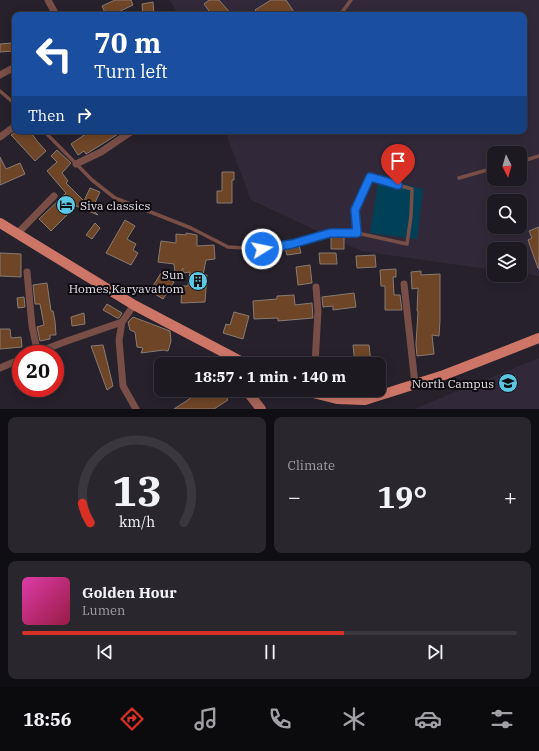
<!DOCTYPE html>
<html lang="en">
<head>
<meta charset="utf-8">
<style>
  :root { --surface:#1c1920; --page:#29262d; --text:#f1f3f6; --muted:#a0a0a5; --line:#3a383e; --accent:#d93025 }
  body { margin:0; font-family:"IBM Plex Serif",serif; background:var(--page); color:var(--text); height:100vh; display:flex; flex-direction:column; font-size:15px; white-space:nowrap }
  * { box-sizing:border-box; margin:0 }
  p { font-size:13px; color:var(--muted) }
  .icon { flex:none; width:22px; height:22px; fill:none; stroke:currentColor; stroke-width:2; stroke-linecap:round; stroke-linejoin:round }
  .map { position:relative; height:409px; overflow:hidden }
  .details { display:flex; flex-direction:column; gap:8px; padding:8px; background:#0f0e12; flex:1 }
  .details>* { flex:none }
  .banner { position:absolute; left:12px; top:12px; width:515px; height:122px; border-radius:8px; box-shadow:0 2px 10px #0003,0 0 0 1px var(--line); background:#1a4fa0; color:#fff; overflow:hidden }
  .needle { width:26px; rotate:175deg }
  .buttons { position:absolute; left:487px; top:146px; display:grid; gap:8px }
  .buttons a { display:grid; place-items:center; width:40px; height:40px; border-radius:8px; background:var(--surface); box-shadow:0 2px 10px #0003,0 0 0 1px var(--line); font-size:20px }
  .speed { position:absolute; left:12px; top:345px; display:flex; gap:8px; font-size:20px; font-weight:700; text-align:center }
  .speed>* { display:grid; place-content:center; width:52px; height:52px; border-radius:50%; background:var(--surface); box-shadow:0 2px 10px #0003,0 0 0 1px var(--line); line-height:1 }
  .speed .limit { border:6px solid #d22; background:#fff; color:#111 }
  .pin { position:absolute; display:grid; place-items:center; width:34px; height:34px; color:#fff; margin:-41px -17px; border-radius:50% 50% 50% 0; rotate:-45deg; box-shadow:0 0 4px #0007 }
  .pin .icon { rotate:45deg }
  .me { position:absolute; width:44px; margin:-22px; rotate:80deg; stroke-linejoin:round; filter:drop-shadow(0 0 3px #0008) }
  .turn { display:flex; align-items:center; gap:14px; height:84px; padding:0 16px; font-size:18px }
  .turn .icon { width:52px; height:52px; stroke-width:2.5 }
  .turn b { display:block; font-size:28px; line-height:34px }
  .then { display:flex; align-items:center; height:38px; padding:0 16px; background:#0003; gap:8px; font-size:15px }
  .big { font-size:30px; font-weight:700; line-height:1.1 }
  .details .card { flex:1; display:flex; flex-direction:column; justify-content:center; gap:6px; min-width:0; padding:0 14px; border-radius:8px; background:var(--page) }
  .details .dial { align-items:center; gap:0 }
  .dial svg { height:104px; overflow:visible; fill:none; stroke:var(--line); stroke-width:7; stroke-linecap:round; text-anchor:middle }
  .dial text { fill:var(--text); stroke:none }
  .song { display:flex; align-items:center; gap:12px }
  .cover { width:48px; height:48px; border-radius:6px; background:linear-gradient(135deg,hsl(320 70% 55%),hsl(340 70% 35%)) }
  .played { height:4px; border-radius:2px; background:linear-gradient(90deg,var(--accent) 65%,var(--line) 65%) }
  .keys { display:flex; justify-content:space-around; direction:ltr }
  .heat { display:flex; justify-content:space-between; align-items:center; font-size:22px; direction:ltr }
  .details .tiles { flex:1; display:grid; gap:8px; grid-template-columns:1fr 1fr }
  .card:last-child { grid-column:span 2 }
  .trip { position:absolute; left:154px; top:357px; width:232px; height:40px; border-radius:8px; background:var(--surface); box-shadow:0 2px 10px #0003,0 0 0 1px var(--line); font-weight:700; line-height:40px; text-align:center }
  .tab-bar { display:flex; height:64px; justify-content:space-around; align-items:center; background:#0b0a0d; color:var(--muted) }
  .tab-bar .icon { width:28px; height:28px }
  .tab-bar .active { color:var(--accent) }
  .tab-bar b { font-size:18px; color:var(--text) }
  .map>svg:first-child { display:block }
  .built { fill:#312939; fill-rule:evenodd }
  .water { fill:#004158 }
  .building { fill:#6e4527; stroke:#887b72 }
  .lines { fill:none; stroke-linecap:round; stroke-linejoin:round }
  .service { stroke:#784e47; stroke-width:3.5 }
  .minor { stroke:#784e47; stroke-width:7 }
  .secondary { stroke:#a86559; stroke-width:10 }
  .primary { stroke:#cd7668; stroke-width:10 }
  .route-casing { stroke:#114b97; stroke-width:10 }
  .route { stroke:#1a73e8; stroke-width:7 }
  .labels { text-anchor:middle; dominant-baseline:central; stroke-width:4; stroke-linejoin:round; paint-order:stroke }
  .poi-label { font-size:12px; fill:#e1dee5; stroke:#0e0b10; text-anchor:end }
</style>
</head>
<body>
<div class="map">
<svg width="539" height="409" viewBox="0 0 539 409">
  <rect width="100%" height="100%" fill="#26212b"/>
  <!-- built -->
  <path class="built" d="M170 0H539V276L520 273V249H494V270L361 251 251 200 225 131H524V15H178ZM494 153H520V179H494ZM494 201H520V227H494Z
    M539 358V409H414Z"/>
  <!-- water -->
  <path class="water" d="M379 178 423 189 417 239 370 233Z"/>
  <!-- building -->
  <path class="building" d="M115 0H131L133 5 112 15H106L102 6Z
    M209 0H219L232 15H212L204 4Z
    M271 0H286L296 15H283L281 12 277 15H259L255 10Z
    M153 2 154 15H143L142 4Z
    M12 43 13 51 0 52V44Z
    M17 131H30L37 141 46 151 35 161 13 137 11 135Z
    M90 131H123L91 151 86 154 84 151 78 155 71 144Z
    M57 150 71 163 62 173 68 181 66 183 84 201 90 188 100 192 92 209 98 215 76 206 51 231 39 219 66 193 47 171 57 162 51 156Z
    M0 157 6 169 20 163 25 174 0 185Z
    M222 172H234V180H232V203H217V191H222Z
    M125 220 135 226 127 239 136 244 133 250 138 253 131 265 106 253Z
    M95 223 100 228 92 239 86 235Z
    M539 227V268H538L528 240 532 238 529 231Z
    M186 233 197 235V246L214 245 215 259 206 260 203 275H207L205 302 181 303 182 286H188L190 272 183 273V268L180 273H175L174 264 158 262 161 241 176 243V234L186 235Z
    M331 236H344V249H331Z
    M299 245 301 253 287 255 285 248Z
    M0 253 21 254V277L0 276Z
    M319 253H336L337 264H320Z
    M375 255 376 267 357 268 356 256Z
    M310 265 312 283 298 285 296 267Z
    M396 269V277H393L394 295H400L402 310H385V286H381L380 270Z
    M421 271V275L440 274V320L439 336 432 335 434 354 417 356 416 344 418 311H417L418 288 412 289 411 272Z
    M161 273 174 282 163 299 150 291Z
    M47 283 51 311H53L55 321 56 335H50V339L40 341 37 327 44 325 40 304H35L33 285Z
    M354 293 356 307 333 310V306L323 307 322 297Z
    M294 295 295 305 312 303 313 318 278 321V318L254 319 253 301 277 299V296Z
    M24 297 25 307 18 308 17 298Z
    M107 304 122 313 119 318H117L103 310Z
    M234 312 249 316 243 339 223 333 226 324 230 325Z
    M84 313 85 324 72 326 71 317Z
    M133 317 170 331 171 341 168 351 164 350 141 353 143 348 137 347 135 332 130 330 128 322Z
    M0 329H10L11 338 21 337 22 347 0 349Z
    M103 345 113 386 107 390 91 346Z
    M353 345H369L371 364H355Z
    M203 390H222L228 400 214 409H174Z"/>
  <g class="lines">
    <!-- service -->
    <path class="service" d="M340 15 351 0
      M0 91 15 104
      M44 131 92 180 115 198 191 228 228 247 262 249 292 244 329 233H357L407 244 411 216 412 189 370 177 355 210 357 233
      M520 162 539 156
      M459 178 494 168"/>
    <!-- minor -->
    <path class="minor" d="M48 0 56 15
      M0 75 15 67
      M0 137 15 126
      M76 164 101 152 132 131
      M17 234 54 196
      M27 272 32 326 38 354
      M404 284 415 384
      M122 322 119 340 123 386 136 409
      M33 354 67 341 122 322 134 305
      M315 364 318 311 316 287
      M0 368 21 359"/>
    <!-- secondary -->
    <path class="secondary" d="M246 390 261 409"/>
    <!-- primary -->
    <path class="primary" d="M0 223 134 305 246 364
      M306 390 313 393 337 399 365 400 444 375 539 338"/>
  </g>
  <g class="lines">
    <!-- route casing -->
    <g class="route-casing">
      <path id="route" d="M262 249 292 244 330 233H357L355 210 370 177 398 185"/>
    </g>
    <!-- route -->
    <use href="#route" class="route"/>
  </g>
  <!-- icons -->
  <defs>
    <g id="hotel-disc" transform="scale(1)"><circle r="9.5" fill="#5ac8e5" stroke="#0e0b10"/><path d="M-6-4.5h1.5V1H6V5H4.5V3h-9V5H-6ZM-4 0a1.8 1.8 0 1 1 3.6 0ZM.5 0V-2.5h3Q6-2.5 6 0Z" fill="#111"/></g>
    <g id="building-disc" transform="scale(1)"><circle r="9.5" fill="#5ac8e5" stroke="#0e0b10"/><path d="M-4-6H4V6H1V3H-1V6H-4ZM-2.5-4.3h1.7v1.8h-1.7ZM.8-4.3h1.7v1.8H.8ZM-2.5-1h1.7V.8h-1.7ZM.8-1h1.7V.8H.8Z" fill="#111"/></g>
    <g id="university-disc" transform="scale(1)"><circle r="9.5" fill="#5ac8e5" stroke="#0e0b10"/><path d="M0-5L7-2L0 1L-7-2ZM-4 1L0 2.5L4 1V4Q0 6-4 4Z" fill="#111"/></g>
  </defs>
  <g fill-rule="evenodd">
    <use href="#hotel-disc" x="66" y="205"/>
    <use href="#building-disc" x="198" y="281"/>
    <use href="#university-disc" x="508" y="383"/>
  </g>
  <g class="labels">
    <!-- poi labels -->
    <g class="poi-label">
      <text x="80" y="205" text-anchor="start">Siva classics</text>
      <text x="184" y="274">Sun<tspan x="184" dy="14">Homes,Karyavattom</tspan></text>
      <text x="494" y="383">North Campus</text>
    </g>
  </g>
</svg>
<div class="buttons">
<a><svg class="needle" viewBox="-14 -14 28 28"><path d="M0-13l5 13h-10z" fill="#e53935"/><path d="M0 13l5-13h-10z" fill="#a0a0a5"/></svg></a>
<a><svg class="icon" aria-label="search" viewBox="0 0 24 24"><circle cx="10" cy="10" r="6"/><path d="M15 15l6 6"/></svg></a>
<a><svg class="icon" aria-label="layers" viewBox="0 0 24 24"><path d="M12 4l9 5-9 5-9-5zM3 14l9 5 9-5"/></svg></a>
</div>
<div class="speed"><div class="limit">20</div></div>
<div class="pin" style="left:398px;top:185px;background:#d93025"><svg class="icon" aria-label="arrive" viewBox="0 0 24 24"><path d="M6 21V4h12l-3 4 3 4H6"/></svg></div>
<svg class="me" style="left:262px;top:249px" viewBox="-20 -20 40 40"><circle r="17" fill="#1a73e8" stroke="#fff" stroke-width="3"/><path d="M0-11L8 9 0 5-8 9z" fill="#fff"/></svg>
<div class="trip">18:57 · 1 min · 140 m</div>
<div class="banner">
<div class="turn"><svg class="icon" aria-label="left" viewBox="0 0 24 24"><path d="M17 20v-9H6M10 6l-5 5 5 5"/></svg><div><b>70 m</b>Turn left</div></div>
<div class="then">Then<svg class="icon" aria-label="right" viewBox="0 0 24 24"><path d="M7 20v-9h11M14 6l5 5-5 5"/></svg></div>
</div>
</div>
<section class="details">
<div class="tiles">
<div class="card dial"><svg viewBox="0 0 100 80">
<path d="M14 69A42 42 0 1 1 86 69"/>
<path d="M14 69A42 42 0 0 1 8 54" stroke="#d93025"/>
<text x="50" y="56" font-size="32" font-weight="700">13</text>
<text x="50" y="72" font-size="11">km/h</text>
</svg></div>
<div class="card"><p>Climate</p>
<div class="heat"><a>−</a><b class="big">19°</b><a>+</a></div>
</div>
<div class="card">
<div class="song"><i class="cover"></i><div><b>Golden Hour</b><p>Lumen</p></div></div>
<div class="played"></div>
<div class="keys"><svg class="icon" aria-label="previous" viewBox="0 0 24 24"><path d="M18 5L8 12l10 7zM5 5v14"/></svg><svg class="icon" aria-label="pause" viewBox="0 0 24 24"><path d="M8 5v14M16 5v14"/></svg><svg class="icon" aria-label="next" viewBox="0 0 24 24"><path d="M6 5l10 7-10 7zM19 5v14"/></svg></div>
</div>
</div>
</section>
<nav class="tab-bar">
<b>18:56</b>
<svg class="icon active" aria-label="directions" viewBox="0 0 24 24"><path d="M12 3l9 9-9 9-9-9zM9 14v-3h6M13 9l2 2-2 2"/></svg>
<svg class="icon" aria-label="music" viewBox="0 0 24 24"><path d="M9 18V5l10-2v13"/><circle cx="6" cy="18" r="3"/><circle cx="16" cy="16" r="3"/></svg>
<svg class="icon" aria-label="phone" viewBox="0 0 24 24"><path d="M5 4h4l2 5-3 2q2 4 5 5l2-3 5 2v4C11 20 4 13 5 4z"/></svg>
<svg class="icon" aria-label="climate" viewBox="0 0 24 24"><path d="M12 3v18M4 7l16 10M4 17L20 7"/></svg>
<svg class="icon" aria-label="car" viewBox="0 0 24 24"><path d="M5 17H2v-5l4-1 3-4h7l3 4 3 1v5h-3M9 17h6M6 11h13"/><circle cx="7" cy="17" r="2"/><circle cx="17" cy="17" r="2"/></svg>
<svg class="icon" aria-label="filters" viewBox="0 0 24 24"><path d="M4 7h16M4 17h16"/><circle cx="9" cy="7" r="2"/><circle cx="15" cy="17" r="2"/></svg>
</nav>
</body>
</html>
